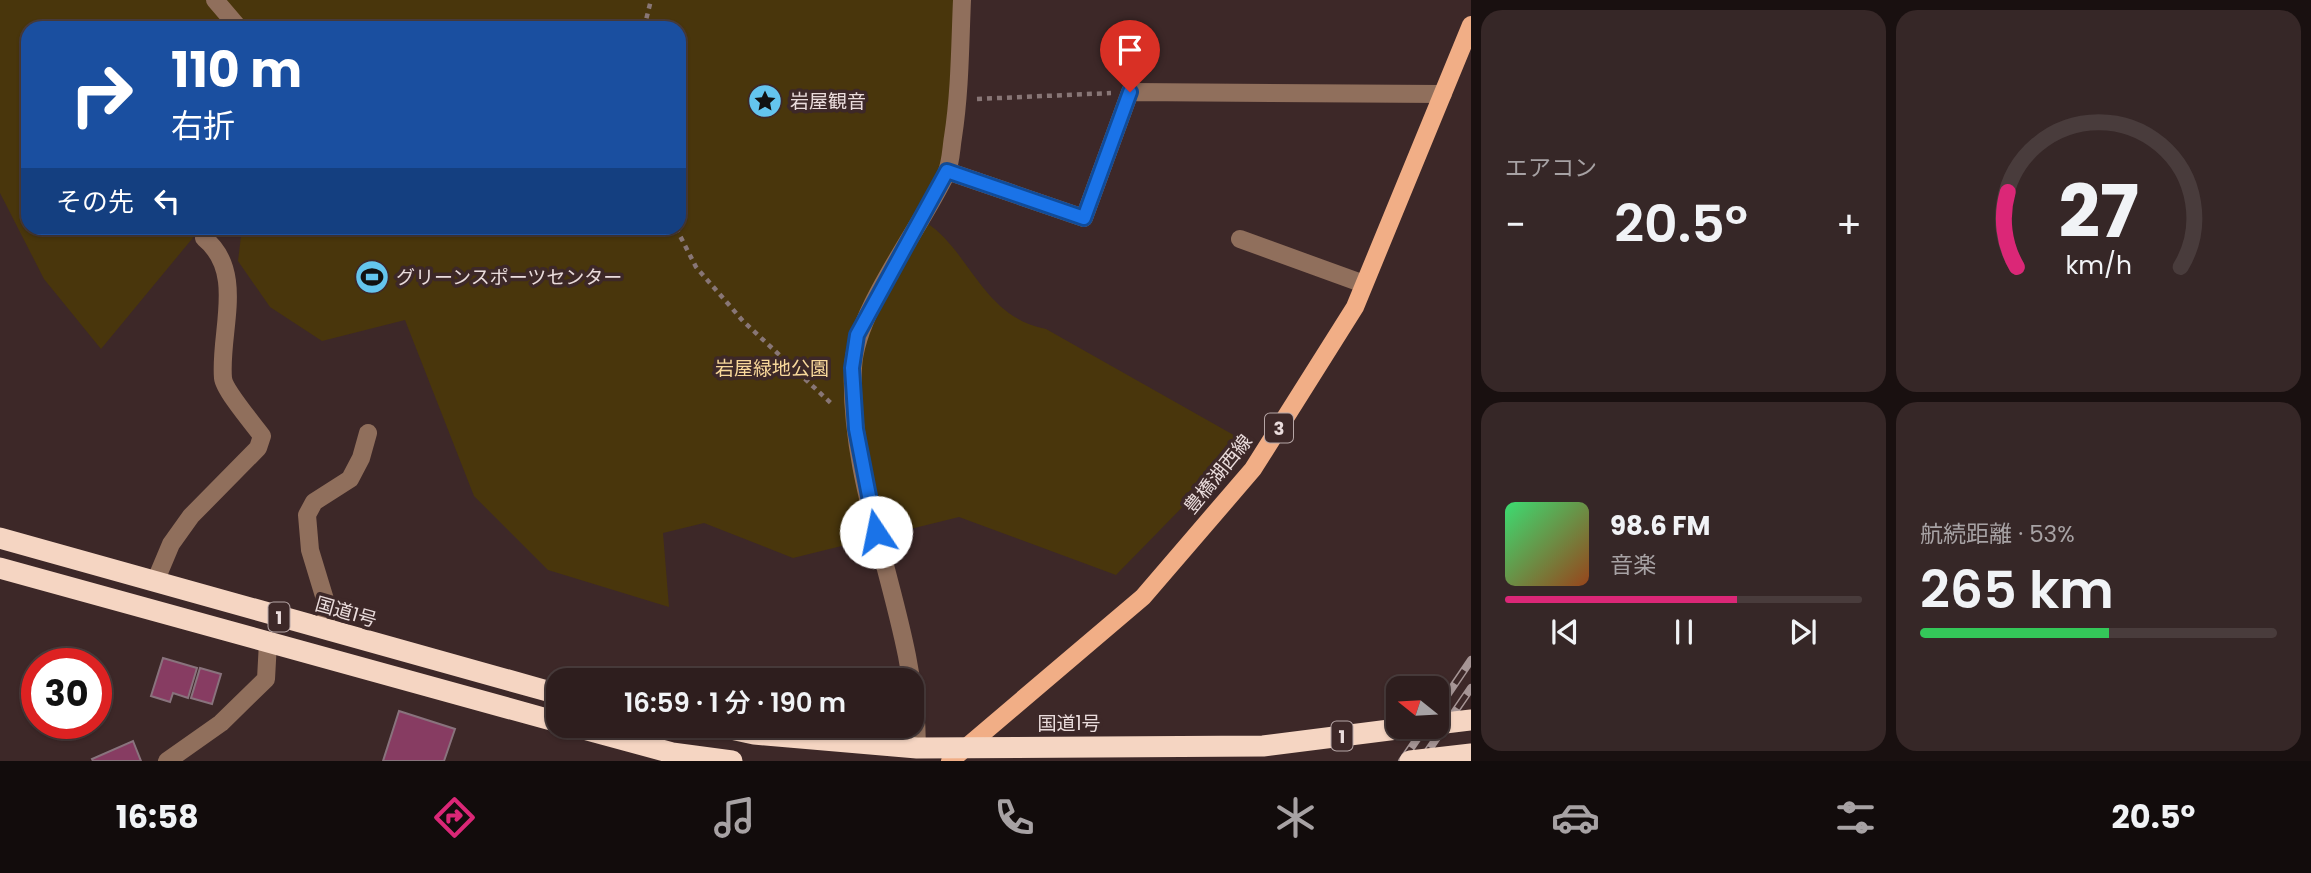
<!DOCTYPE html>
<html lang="ja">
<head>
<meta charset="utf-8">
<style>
  :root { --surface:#2e1e1e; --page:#362727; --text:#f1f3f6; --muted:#a7a2a4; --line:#493c3c; --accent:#db2777 }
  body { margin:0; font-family:Poppins,"Noto Sans JP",sans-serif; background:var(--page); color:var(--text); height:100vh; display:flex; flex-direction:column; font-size:26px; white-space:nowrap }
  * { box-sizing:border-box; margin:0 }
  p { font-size:23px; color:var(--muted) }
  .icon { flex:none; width:38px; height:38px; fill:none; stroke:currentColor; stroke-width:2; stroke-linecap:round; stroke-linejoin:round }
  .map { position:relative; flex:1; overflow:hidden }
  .panel { display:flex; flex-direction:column; gap:10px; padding:10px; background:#191010; width:840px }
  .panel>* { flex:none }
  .guide { position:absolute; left:21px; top:21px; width:665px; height:214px; border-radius:21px; box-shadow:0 2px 5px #0004,0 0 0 2px var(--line); background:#1a4fa0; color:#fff; overflow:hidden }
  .needle { width:46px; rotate:288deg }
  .fabs { position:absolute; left:1386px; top:676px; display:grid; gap:14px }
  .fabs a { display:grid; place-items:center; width:63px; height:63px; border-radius:14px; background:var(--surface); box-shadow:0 2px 5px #0004,0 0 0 2px var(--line); font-size:35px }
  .speed { position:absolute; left:21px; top:648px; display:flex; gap:14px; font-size:35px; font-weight:700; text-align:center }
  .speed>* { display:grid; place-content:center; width:91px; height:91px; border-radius:50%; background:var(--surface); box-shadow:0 2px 5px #0004,0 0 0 2px var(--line); line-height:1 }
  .speed .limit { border:10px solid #d22; background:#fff; color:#111 }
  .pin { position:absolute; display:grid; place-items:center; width:60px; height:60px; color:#fff; margin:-72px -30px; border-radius:50% 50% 50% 0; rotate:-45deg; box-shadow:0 0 7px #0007 }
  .pin .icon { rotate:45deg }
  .me { position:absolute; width:77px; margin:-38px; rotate:349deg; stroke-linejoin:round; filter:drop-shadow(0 0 5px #0008) }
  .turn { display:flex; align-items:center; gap:24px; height:147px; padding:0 35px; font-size:32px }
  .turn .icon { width:91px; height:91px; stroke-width:2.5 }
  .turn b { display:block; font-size:49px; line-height:60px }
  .then { display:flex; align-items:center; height:66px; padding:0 35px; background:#0003; gap:14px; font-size:26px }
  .big { font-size:52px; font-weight:600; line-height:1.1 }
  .panel .widget { flex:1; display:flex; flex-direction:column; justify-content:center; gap:10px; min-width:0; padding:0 24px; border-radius:21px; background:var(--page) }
  .panel .dial { align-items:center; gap:0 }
  .dial svg { height:182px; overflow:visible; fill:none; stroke:var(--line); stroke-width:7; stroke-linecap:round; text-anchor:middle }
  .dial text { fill:var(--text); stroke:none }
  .song { display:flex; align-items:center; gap:21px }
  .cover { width:84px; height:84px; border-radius:10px; background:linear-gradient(135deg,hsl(140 70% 55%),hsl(20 70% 35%)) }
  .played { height:7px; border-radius:4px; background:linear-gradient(90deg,var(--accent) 65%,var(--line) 65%) }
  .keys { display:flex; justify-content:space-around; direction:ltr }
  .heat { display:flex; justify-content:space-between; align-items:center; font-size:38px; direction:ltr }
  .charge { height:10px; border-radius:5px; background:linear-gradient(90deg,#34c759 53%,var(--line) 0) }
  .panel .tiles { flex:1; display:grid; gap:10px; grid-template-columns:repeat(2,1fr) }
  .trip { position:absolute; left:546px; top:668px; width:378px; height:70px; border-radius:21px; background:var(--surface); box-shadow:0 2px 5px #0004,0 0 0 2px var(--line); font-weight:600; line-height:70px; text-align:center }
  .menu { display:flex; height:112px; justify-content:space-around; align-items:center; background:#120c0c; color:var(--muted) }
  .menu .icon { width:49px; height:49px }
  .menu .current { color:var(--accent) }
  .menu b { font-size:32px; color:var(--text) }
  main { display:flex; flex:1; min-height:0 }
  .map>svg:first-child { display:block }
  .green { fill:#49360c }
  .building { fill:#873c62; stroke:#89737d; stroke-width:2 }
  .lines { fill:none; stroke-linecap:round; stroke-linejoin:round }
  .path { stroke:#887676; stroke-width:4.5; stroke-dasharray:5 5; stroke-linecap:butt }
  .minor { stroke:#906f5c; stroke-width:18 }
  .major { stroke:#f1ae86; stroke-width:18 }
  .highway { stroke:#f5d5c2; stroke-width:21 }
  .rail-casing { stroke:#a69595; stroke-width:8 }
  .rail { stroke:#3d2828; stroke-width:5; stroke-dasharray:16; stroke-linecap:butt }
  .highway-bridge { stroke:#f5d5c2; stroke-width:21 }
  .route-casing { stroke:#114b97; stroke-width:18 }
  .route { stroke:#1a73e8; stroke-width:12 }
  .labels { text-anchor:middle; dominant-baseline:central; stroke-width:7; stroke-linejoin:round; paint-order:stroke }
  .shield { fill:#3d2828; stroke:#b6a6a6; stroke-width:2 }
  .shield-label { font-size:18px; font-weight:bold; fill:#eadcdc }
  .poi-label { font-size:19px; fill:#eadcdc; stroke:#3d2828; text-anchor:start }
  .park-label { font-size:19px; fill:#f8d89b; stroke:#3d2828 }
  .street-label { font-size:19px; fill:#eadcdc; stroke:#3d2828 }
</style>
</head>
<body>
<main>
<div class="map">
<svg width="1471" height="761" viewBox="0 0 1471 761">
  <rect width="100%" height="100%" fill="#3d2828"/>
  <!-- green -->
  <path class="green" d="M0 0H958L951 124 927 223C971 253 983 317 1046 329L1246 442 1116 575 959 517 793 558 704 523 663 533 669 607 548 570 474 496 405 320 322 341 270 307 238 261 242 228H679V28H28V228H201L101 349 44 279 0 193Z"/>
  <!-- building -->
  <path class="building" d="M163 658 197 668 188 698 173 693 170 702 151 696Z
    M200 668 221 674 212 704 191 698Z
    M399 711 455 729 444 761H383Z
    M133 741 141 761H93L92 759Z"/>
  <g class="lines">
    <!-- path -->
    <path class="path" d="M644 28 651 0
      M977 99 1111 93
      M676 228 696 267 743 321 834 406"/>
    <!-- minor -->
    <path class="minor" d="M215 0 239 28
      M947 171 1084 218 1130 92 1443 94
      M1240 239 1364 284
      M155 582 171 544 191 516 258 448 262 436C254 425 224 390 223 378 219 332 246 272 204 238
      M325 630 327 606 310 550 307 515 314 502 350 479 361 458 368 433
      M917 748C917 619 848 498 853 368 855 311 921 228 946 174 951 163 951 149 953 137 960 92 960 46 962 0
      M167 761 221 723 266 679 268 642"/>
    <!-- major -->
    <path class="major" d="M950 761 1143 597 1253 469 1355 307 1471 25"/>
    <!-- highway -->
    <path class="highway" d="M0 538 558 694
      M0 568 558 722
      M573 726 672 753 732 761
      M717 726 754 734 917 748 1263 746 1421 726"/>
    <!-- rail casing -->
    <g class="rail-casing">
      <path id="rail" d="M1437 710 1471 660
        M1402 761 1426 726
        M1421 761 1471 688"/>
    </g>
    <!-- rail -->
    <use href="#rail" class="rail"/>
    <!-- highway-bridge -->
    <path class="highway-bridge" d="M1437 724 1471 720
      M1410 761 1471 754"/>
  </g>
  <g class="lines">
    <!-- route casing -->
    <g class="route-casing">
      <path id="route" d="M876 532 856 429 852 368 857 335 947 171 1084 218 1130 92"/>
    </g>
    <!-- route -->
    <use href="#route" class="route"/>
  </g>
  <!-- icons -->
  <defs>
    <g id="sight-disc" transform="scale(1.75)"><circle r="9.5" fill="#64c5ee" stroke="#3d2828"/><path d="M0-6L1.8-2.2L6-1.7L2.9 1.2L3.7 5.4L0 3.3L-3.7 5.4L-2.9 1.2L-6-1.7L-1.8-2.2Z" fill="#111"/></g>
    <g id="stadium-disc" transform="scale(1.75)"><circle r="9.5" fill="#64c5ee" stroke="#3d2828"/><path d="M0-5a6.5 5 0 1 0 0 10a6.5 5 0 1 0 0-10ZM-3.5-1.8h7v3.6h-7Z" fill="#111"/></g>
  </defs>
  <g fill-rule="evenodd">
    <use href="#sight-disc" x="765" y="101"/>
    <use href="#stadium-disc" x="372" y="277"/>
  </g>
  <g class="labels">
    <!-- shield labels -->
    <g class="shield">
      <rect x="1265" y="413.5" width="28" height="29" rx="5"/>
      <rect x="268.5" y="602.5" width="21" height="29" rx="5"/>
      <rect x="1331.5" y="721.5" width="21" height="29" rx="5"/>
    </g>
    <g class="shield-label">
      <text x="1279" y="428">3</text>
      <text x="279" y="617">1</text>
      <text x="1342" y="736">1</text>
    </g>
    <!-- poi labels -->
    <g class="poi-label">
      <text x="790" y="101">岩屋観音</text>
      <text x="396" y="277">グリーンスポーツセンター</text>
    </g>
    <!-- park labels -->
    <g class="park-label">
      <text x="772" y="368">岩屋緑地公園</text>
    </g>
    <!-- street labels -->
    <g class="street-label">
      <text transform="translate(1218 474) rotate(-51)">豊橋湖西線</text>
      <text transform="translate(346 612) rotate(16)">国道1号</text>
      <text x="1069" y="723">国道1号</text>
    </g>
  </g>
</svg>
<div class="fabs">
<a><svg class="needle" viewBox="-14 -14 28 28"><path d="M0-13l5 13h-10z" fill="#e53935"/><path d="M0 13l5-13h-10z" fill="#a7a2a4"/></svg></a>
</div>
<div class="speed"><div class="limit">30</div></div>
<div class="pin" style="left:1130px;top:92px;background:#d93025"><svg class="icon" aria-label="arrive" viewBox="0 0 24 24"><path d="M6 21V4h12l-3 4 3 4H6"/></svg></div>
<svg class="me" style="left:876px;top:532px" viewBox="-20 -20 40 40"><circle r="19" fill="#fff"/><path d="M0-13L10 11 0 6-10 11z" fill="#1a73e8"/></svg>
<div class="trip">16:59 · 1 分 · 190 m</div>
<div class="guide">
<div class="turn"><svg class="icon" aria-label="right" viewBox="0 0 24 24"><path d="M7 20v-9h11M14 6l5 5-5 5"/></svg><div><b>110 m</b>右折</div></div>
<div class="then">その先<svg class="icon" aria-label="left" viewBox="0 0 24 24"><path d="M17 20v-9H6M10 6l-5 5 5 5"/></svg></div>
</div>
</div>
<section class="panel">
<div class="tiles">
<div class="widget"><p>エアコン</p>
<div class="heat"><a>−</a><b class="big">20.5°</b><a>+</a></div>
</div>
<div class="widget dial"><svg viewBox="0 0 100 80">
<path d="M14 69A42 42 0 1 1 86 69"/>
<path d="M14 69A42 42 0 0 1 10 36" stroke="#db2777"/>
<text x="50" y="56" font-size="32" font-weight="700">27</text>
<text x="50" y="72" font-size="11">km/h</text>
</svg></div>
<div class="widget">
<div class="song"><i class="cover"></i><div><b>98.6 FM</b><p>音楽</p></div></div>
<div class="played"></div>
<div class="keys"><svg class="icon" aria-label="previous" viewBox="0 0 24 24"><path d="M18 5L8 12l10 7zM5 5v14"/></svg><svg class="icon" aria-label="pause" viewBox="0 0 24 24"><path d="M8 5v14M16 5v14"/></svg><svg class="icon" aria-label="next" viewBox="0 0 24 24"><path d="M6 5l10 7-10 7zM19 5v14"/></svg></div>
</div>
<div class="widget"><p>航続距離 · 53%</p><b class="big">265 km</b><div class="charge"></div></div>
</div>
</section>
</main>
<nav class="menu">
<b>16:58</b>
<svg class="icon current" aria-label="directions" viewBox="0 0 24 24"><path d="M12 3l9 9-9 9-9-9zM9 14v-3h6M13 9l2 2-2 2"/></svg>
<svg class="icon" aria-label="music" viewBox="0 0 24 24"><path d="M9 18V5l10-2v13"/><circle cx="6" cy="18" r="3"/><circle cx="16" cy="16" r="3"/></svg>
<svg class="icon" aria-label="phone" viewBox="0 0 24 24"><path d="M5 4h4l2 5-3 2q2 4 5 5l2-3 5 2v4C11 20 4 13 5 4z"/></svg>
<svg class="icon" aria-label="climate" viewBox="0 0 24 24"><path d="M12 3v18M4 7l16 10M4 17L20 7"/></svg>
<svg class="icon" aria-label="car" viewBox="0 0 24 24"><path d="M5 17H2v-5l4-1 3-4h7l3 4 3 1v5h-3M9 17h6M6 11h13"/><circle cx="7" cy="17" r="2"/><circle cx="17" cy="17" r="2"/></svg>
<svg class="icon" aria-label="filters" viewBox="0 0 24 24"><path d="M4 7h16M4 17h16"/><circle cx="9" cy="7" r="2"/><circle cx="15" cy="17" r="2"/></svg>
<b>20.5°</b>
</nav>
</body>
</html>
